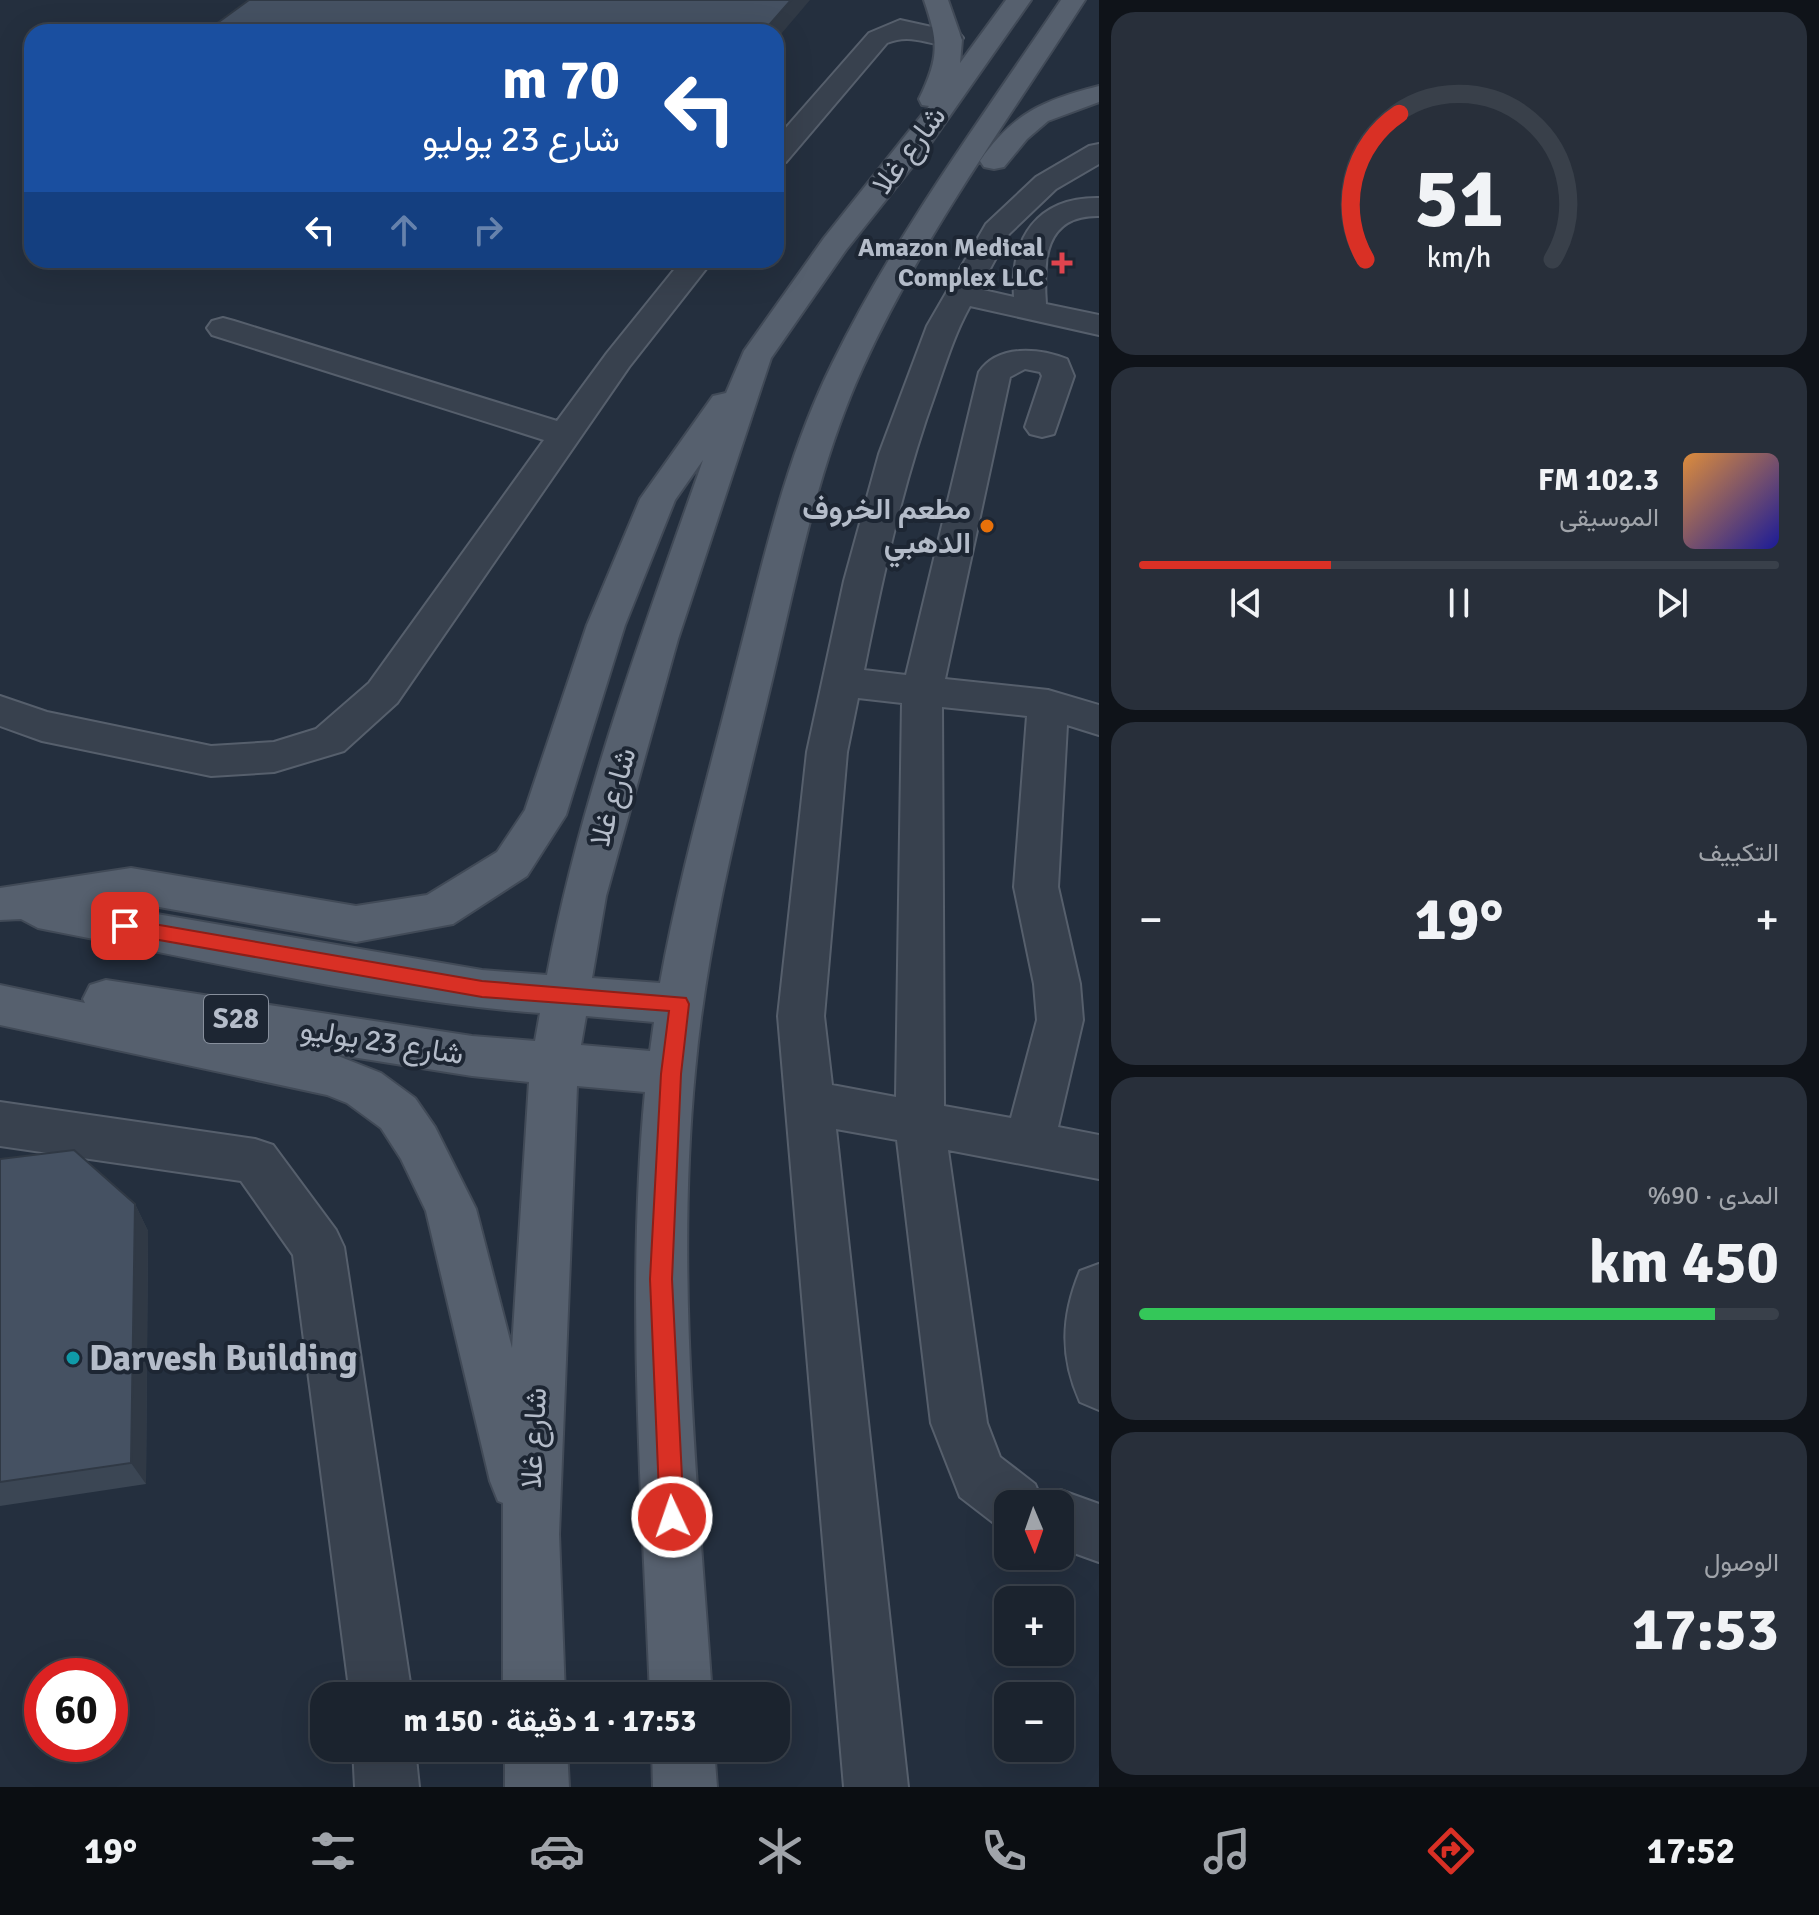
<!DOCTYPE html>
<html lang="ar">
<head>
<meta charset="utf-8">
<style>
  :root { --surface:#1b232e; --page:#282f3a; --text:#f1f3f6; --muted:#a0a4aa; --line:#39404a; --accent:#d93025 }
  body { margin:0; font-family:Signika,Vazirmatn,sans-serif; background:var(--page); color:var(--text); direction:rtl; height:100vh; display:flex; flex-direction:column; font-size:30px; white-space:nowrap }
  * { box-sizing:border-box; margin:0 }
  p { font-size:26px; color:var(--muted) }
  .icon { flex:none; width:44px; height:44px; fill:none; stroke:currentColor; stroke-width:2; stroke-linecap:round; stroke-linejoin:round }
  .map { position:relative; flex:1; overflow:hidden; direction:ltr }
  .panel { display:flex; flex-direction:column; gap:12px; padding:12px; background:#0f1319; width:720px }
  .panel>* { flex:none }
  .hud { position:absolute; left:24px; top:24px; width:760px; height:244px; border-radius:24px; box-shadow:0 8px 32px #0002,0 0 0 2px var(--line); direction:rtl; background:#1a4fa0; color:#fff; overflow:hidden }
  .needle { width:52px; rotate:178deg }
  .tools { position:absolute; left:994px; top:1490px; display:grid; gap:16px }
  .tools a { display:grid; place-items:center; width:80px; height:80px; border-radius:16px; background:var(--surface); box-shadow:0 8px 32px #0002,0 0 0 2px var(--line); font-size:40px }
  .speed { position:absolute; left:24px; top:1658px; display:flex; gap:16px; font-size:40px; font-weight:700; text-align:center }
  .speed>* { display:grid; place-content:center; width:104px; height:104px; border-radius:50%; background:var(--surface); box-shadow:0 8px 32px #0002,0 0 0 2px var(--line); line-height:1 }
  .speed .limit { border:12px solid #d22; background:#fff; color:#111 }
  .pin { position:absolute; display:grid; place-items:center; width:68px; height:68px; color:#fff; margin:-34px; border-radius:16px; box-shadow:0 4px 12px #0006 }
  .me { position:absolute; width:88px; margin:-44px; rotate:357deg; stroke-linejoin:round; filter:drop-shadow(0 0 6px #0008) }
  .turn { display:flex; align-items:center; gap:28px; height:168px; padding:0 32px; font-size:36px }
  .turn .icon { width:104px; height:104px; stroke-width:2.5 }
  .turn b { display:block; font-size:56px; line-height:68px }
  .lanes { display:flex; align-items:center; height:76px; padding:0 32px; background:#0003; justify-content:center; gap:40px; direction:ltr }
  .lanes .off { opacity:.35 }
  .big { font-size:60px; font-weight:700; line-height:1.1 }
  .panel .tile { flex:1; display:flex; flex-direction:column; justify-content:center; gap:12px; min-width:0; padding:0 28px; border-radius:24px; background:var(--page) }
  .panel .dial { align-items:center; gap:0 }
  .dial svg { height:208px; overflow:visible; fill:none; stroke:var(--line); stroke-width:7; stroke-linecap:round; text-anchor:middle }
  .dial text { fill:var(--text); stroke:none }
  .song { display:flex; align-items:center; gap:24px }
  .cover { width:96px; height:96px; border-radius:12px; background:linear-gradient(135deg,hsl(30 70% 55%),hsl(240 70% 35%)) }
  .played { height:8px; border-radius:4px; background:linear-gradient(90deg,var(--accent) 30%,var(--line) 30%) }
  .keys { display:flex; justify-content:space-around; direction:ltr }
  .heat { display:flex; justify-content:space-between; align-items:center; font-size:44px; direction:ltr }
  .charge { height:12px; border-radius:6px; background:linear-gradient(90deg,#34c759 90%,var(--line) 0) }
  .trip { position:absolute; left:310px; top:1682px; width:480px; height:80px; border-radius:24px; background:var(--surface); box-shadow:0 8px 32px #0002,0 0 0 2px var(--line); font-weight:700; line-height:80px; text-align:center; direction:rtl }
  .tabs { display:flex; height:128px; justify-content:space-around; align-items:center; background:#0b0e12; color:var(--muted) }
  .tabs .icon { width:56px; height:56px }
  .tabs .on { color:var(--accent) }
  .tabs b { font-size:36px; color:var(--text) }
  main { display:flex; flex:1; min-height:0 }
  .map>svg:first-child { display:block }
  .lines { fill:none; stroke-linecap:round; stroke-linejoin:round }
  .minor-casing { stroke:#565f6c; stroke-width:4 }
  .major-casing { stroke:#414a57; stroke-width:4 }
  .minor { fill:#38414e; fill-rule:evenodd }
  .major { fill:#56606e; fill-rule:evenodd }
  .wall { fill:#3b4654 }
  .shaded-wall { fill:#303945 }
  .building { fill:#455162; stroke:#303945; stroke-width:2 }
  .route { fill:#d93025; stroke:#8d1f18; stroke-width:2 }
  .health-dot { fill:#e0444e; stroke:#1d2633; stroke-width:3 }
  .food-dot { fill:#e8710a; stroke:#1d2633; stroke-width:3 }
  .culture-dot { fill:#0f9aa8; stroke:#1d2633; stroke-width:3 }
  .labels { text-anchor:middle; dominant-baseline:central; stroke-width:8; stroke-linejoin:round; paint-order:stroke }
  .far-poi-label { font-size:26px; font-weight:bold; fill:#b4bcc9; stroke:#1d2633; text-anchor:end }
  .shield { fill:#1d2633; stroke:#878f9c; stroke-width:2 }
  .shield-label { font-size:28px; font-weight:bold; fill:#b4bcc9 }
  .street-label { font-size:30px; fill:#b4bcc9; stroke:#1d2633 }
  .poi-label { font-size:30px; font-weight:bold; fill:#b4bcc9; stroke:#1d2633; text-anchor:end }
  .near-poi-label { font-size:36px; font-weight:bold; fill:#b4bcc9; stroke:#1d2633; text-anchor:start }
</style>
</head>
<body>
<main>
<section class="panel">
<div class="tile dial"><svg viewBox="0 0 100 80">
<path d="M14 69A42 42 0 1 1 86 69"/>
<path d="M14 69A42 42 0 0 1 27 13" stroke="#d93025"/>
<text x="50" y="56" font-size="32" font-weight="700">51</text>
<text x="50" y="72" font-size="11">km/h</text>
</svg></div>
<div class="tile">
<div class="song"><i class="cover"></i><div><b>102.3 FM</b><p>الموسيقى</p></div></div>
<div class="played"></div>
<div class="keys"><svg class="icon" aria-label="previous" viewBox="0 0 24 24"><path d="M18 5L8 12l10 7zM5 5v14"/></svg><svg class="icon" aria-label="pause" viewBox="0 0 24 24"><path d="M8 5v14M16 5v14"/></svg><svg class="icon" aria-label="next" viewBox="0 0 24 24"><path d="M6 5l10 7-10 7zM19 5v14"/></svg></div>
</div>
<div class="tile"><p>التكييف</p>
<div class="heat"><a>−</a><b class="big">19°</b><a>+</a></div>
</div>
<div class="tile"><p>المدى · 90%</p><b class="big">450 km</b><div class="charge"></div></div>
<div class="tile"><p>الوصول</p><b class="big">17:53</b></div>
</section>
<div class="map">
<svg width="1099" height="1787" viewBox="0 0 1099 1787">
  <rect width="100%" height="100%" fill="#242f3e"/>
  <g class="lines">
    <!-- minor casing -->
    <g class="minor-casing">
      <path id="minor" d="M900 20 959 33 963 38 959 43C932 50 915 31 887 43L786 162 776 164V139L869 33Z
        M1099 144V164L1056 189 1009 234 979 289 1014 297C1010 238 1037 197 1099 198V216C1044 215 1043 261 1046 304L1099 315V335L970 306C955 333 946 362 936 391 903 482 883 575 864 670L906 675 979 372C998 344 1039 348 1067 359L1074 376 1054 434 1042 437 1030 434 1025 427 1042 376 1040 372 1025 369 1010 377 945 679 1048 690 1099 705V735L1067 725 1058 887 1080 984 1083 1020 1058 1127 1099 1135V1179L948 1150 987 1423 1000 1457 1035 1484 1041 1498 1060 1490 1099 1504V1562L1060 1548V1504H1008V1530L995 1524 960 1497 931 1423 897 1140 836 1129 908 1787H844L778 1016 807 752 844 581 879 454 927 326 986 224 1036 177 1089 146ZM858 698 902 703 896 1097 832 1085 824 1016 847 752ZM942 707 1027 716 1014 887 1034 984 1037 1020 1011 1118 944 1106Z
        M682 260H713L629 367 397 703 344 751 274 772 211 776 42 741 0 726V696L47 712 211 746 274 742 316 729 369 683 544 440 212 335 207 328 212 321 223 318 234 321 557 421 607 353Z
        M0 1102 255 1139 273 1145 336 1230 344 1247 412 1696H350L293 1255 241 1181 0 1146Z
        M1099 1264V1410L1080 1402C1060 1357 1061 1317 1080 1271Z
        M353 1748H415L419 1787H355Z"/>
    </g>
    <!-- major casing -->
    <g class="major-casing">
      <path id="major" d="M924 0H948L962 40 960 63 1006 0H1031L928 147 846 250 771 358 678 639 606 896 592 978 660 983C679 877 709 774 735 670 762 567 784 461 832 364 895 235 981 119 1061 0H1085C1008 120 922 237 863 367 818 465 798 572 773 676 742 806 707 937 695 1071 675 1279 698 1488 712 1696H650C642 1495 626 1293 645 1092L577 1086 559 1534 565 1696H503V1503L498 1501 490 1481 426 1211 401 1159 381 1128 347 1103 327 1095 0 1025V985L85 1003 83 999 90 985 106 980 472 1036 535 1041 540 1013C372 1000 204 960 38 928L21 919 0 920V888L131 868 356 906 427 895 497 852 525 810 587 625 640 499 713 396 726 393 744 351 824 238 929 106 922 105 919 99C939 58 939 43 924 0ZM703 460C644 628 580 799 547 975L482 970 110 906 131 902 356 942 453 924 527 876 566 815 625 625 675 500ZM586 1016 654 1022 650 1051 581 1045ZM333 1054 472 1076 529 1082 512 1348 476 1209 435 1127 415 1098 381 1073Z
        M1099 86V102L1048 121 1027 139 1004 167 994 169 984 167 980 161C1013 113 1044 100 1099 86Z
        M505 1748H567L569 1787H505Z
        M652 1748H714L717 1787H653Z"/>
    </g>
    <!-- minor -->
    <use href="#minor" class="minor"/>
    <!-- major -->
    <use href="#major" class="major"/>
  </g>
  <!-- wall -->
  <path class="wall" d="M0 1159 135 1204 148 1231 146 1484 0 1506Z"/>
  <!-- shaded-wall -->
  <path class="shaded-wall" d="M791 0H810L776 40V32H763Z
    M135 1204 148 1231 146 1484 131 1463Z"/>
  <!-- building -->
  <path class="building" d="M249 0H791L763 32H205Z
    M74 1150 135 1204 131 1463 0 1482V1159Z"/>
  <!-- route -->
  <path class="route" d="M125 919 482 981 686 998 689 1004 681 1074 672 1279 684 1517 681 1526 672 1529 664 1526 660 1517 650 1279 661 1074 669 1011 482 997 125 934 118 932 116 926 118 921Z"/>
  <!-- markers -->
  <path class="health-dot" d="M1058 251h8v8h8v8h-8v8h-8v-8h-8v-8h8z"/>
  <circle class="food-dot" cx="987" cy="526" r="8"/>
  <circle class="culture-dot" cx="73" cy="1358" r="8"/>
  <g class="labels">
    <!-- far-poi labels -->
    <g class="far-poi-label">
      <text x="1044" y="248">Amazon Medical<tspan x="1044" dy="30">Complex LLC</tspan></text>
    </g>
    <!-- shield labels -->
    <rect class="shield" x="204" y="995" width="64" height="48" rx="6"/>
    <g class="shield-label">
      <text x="236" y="1019">S28</text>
    </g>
    <!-- street labels -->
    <g class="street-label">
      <text transform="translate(909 150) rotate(-53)">شارع غلا</text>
      <text transform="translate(613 797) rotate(-74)">شارع غلا</text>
      <text transform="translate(382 1042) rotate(9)">شارع 23 يوليو</text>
      <text transform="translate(534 1438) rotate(-87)">شارع غلا</text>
    </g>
    <!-- poi labels -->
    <g class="poi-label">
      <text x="971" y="509">مطعم الخروف<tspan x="971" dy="34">الدهبي</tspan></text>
    </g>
    <!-- near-poi labels -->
    <g class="near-poi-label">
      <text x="89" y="1358">Darvesh Building</text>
    </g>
  </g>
</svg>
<div class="tools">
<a><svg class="needle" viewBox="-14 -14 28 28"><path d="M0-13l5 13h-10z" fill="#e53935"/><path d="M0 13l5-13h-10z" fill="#a0a4aa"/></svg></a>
<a>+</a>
<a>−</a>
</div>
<div class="speed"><div class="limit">60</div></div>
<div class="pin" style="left:125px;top:926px;background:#d93025"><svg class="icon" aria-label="arrive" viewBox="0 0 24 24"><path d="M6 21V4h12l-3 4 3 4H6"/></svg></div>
<svg class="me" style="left:672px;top:1517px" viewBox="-20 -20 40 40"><circle r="17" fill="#d93025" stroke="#fff" stroke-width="3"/><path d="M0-11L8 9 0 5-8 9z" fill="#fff"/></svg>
<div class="trip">17:53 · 1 دقيقة · 150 m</div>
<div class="hud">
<div class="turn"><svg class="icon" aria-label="left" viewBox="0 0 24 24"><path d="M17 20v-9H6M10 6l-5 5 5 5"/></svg><div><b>70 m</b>شارع 23 يوليو</div></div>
<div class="lanes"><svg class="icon" aria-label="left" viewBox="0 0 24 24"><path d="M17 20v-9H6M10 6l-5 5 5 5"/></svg><svg class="icon off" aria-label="ahead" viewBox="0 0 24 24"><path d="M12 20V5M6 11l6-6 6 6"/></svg><svg class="icon off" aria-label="right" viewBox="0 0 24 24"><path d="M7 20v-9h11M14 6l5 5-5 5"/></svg></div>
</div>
</div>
</main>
<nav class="tabs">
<b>17:52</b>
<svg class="icon on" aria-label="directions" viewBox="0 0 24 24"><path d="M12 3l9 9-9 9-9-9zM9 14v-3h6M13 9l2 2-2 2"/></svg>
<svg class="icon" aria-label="music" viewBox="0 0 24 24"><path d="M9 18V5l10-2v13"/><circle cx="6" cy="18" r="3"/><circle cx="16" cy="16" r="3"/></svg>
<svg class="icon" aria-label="phone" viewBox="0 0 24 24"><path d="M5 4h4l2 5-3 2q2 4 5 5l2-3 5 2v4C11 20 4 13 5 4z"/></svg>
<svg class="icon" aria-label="climate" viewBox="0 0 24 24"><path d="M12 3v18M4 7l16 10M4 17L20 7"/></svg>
<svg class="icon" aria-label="car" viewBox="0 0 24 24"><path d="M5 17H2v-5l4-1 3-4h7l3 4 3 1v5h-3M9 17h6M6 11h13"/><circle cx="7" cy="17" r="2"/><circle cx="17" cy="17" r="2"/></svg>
<svg class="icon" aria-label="filters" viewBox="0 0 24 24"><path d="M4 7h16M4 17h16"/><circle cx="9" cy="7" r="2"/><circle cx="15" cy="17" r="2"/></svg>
<b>19°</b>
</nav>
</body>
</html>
